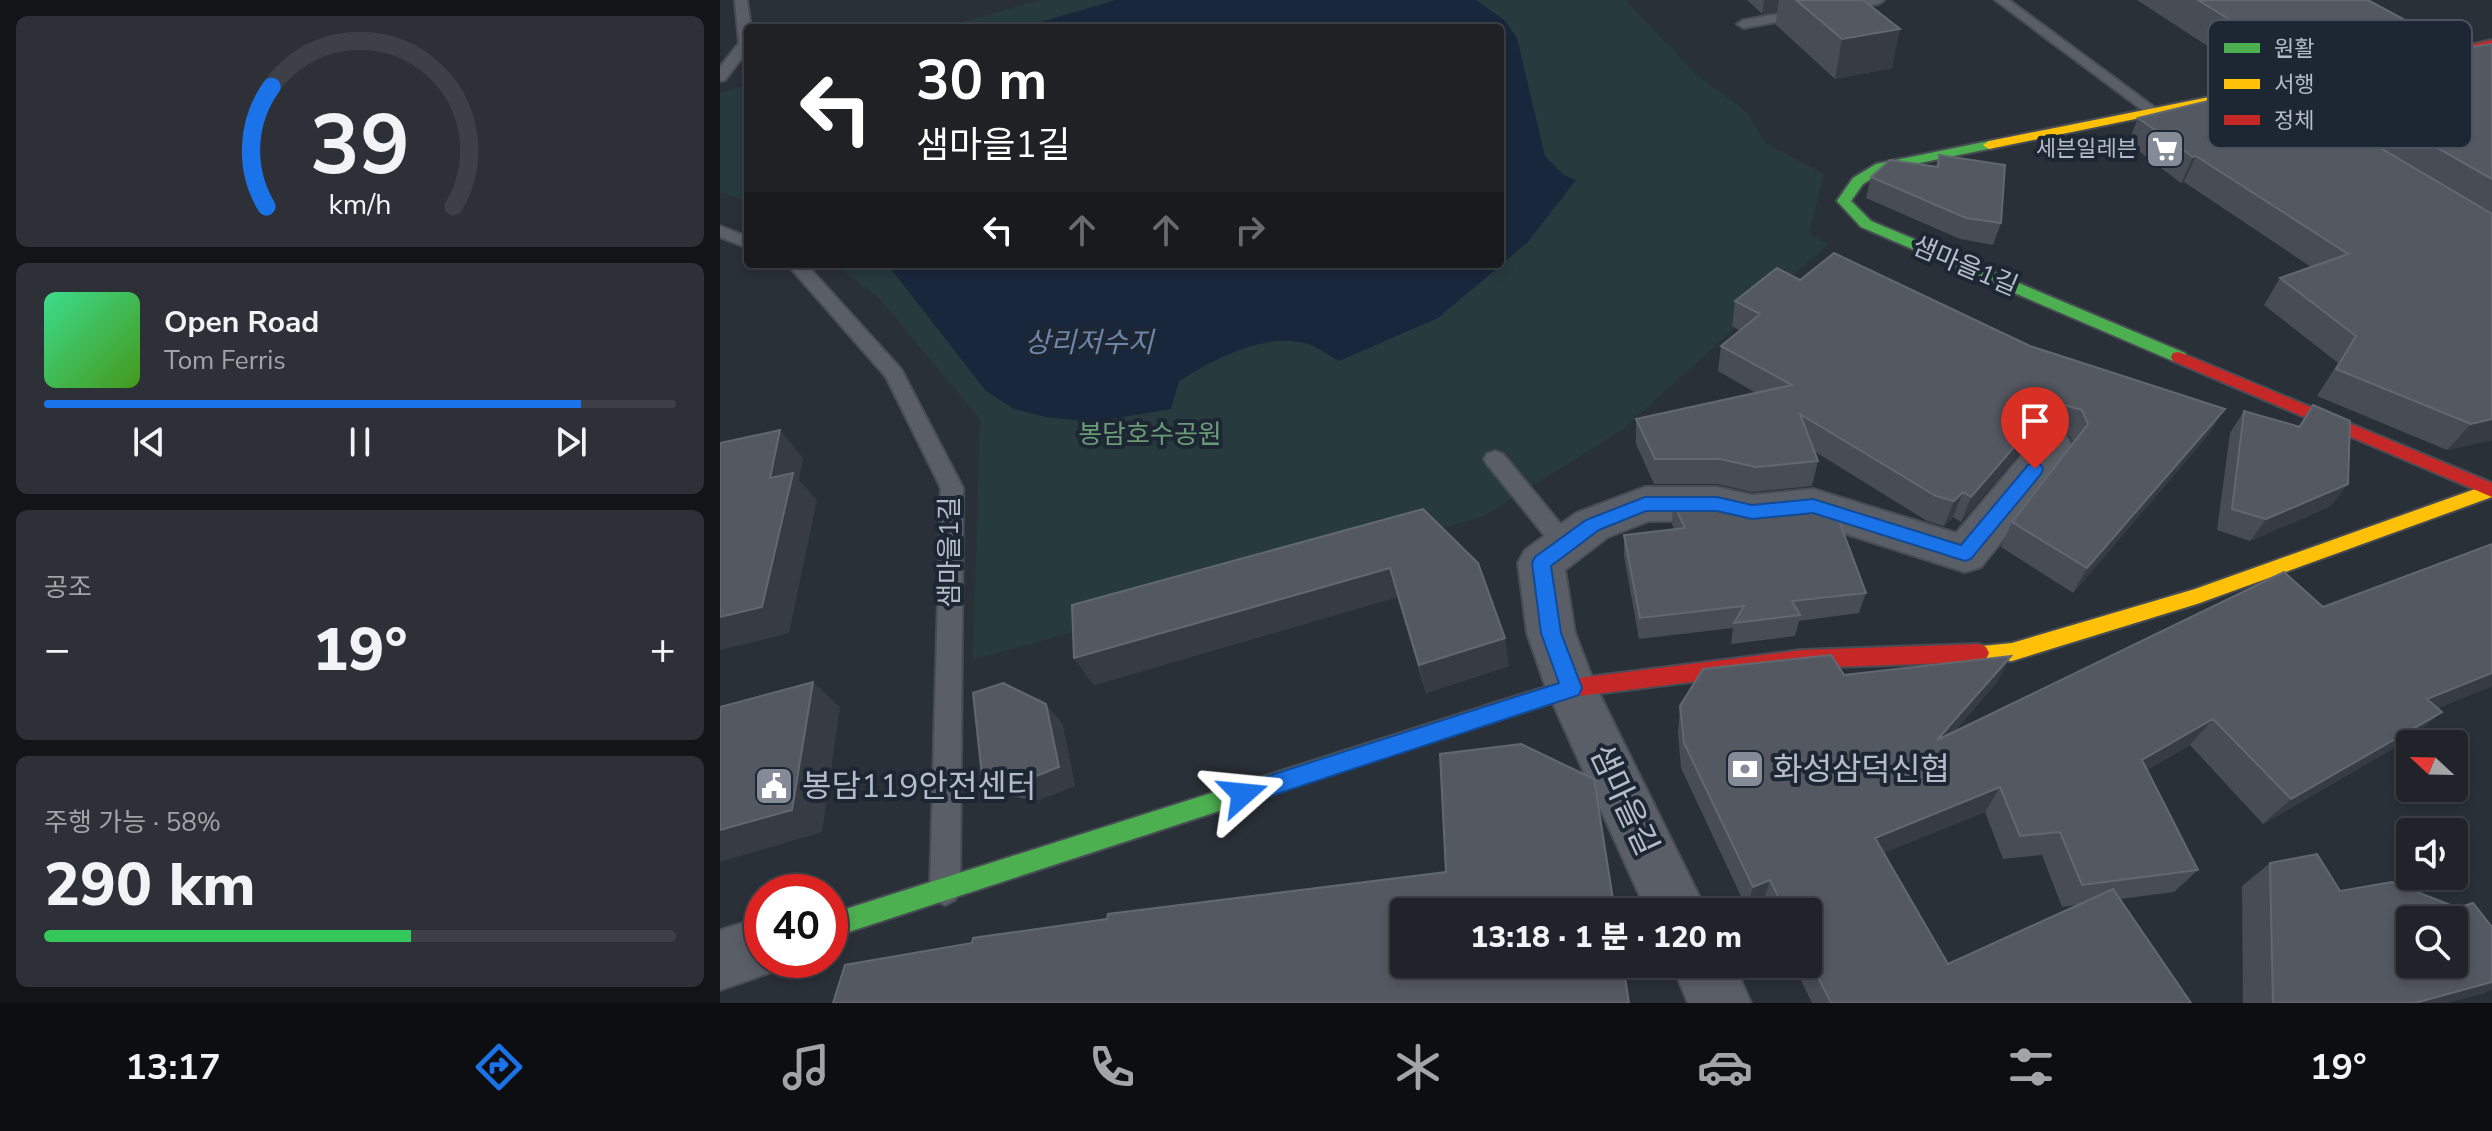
<!DOCTYPE html>
<html lang="ko">
<head>
<meta charset="utf-8">
<style>
  :root { --surface:#20242a; --page:#2d3036; --text:#f1f3f6; --muted:#a2a4a8; --line:#3d4147; --accent:#1a73e8 }
  body { margin:0; font-family:"Nunito Sans","Noto Sans KR",sans-serif; background:var(--page); color:var(--text); height:100vh; display:flex; flex-direction:column; font-size:30px; white-space:nowrap }
  * { box-sizing:border-box; margin:0 }
  p { font-size:26px; color:var(--muted) }
  .icon { flex:none; width:44px; height:44px; fill:none; stroke:currentColor; stroke-width:2; stroke-linecap:round; stroke-linejoin:round }
  .map { position:relative; flex:1; overflow:hidden }
  .details { display:flex; flex-direction:column; gap:16px; padding:16px; background:#121417; width:720px }
  .details>* { flex:none }
  .banner { position:absolute; left:24px; top:24px; width:760px; height:244px; border-radius:8px; box-shadow:0 4px 12px #0003,0 0 0 2px var(--line); background:#202124; color:#fff; overflow:hidden }
  .needle { width:52px; rotate:292deg }
  .controls { position:absolute; left:1676px; top:730px; display:grid; gap:16px }
  .controls a { display:grid; place-items:center; width:72px; height:72px; border-radius:8px; background:var(--surface); box-shadow:0 4px 12px #0003,0 0 0 2px var(--line); font-size:40px }
  .speed { position:absolute; left:24px; top:874px; display:flex; gap:16px; font-size:40px; font-weight:700; text-align:center }
  .speed>* { display:grid; place-content:center; width:104px; height:104px; border-radius:50%; background:var(--surface); box-shadow:0 4px 12px #0003,0 0 0 2px var(--line); line-height:1 }
  .speed .limit { border:12px solid #d22; background:#fff; color:#111 }
  .pin { position:absolute; display:grid; place-items:center; width:68px; height:68px; color:#fff; margin:-82px -34px; border-radius:50% 50% 50% 0; rotate:-45deg; box-shadow:0 0 8px #0007 }
  .pin .icon { rotate:45deg }
  .me { position:absolute; width:88px; margin:-44px; rotate:72deg; stroke-linejoin:round; filter:drop-shadow(0 0 6px #0008) }
  .turn { display:flex; align-items:center; gap:28px; height:168px; padding:0 40px; font-size:36px }
  .turn .icon { width:104px; height:104px; stroke-width:2.5 }
  .turn b { display:block; font-size:56px; line-height:68px }
  .lanes { display:flex; align-items:center; height:76px; padding:0 40px; background:#0003; justify-content:center; gap:40px; direction:ltr }
  .lanes .off { opacity:.35 }
  .big { font-size:60px; font-weight:800; line-height:1.1 }
  .details .widget { flex:1; display:flex; flex-direction:column; justify-content:center; gap:12px; min-width:0; padding:0 28px; border-radius:12px; background:var(--page) }
  .details .dial { align-items:center; gap:0 }
  .dial svg { height:208px; overflow:visible; fill:none; stroke:var(--line); stroke-width:7; stroke-linecap:round; text-anchor:middle }
  .dial text { fill:var(--text); stroke:none }
  .song { display:flex; align-items:center; gap:24px }
  .cover { width:96px; height:96px; border-radius:12px; background:linear-gradient(135deg,hsl(150 70% 55%),hsl(100 70% 35%)) }
  .played { height:8px; border-radius:4px; background:linear-gradient(90deg,var(--accent) 85%,var(--line) 85%) }
  .keys { display:flex; justify-content:space-around; direction:ltr }
  .heat { display:flex; justify-content:space-between; align-items:center; font-size:44px; direction:ltr }
  .charge { height:12px; border-radius:6px; background:linear-gradient(90deg,#34c759 58%,var(--line) 0) }
  .trip { position:absolute; left:670px; top:898px; width:432px; height:80px; border-radius:8px; background:var(--surface); box-shadow:0 4px 12px #0003,0 0 0 2px var(--line); font-weight:800; line-height:80px; text-align:center }
  .tab-bar { display:flex; height:128px; justify-content:space-around; align-items:center; background:#0d0e11; color:var(--muted) }
  .tab-bar .icon { width:56px; height:56px }
  .tab-bar .selected { color:var(--accent) }
  .tab-bar b { font-size:36px; color:var(--text) }
  main { display:flex; flex:1; min-height:0 }
  .map>svg:first-child { display:block }
  .green { fill:#273a3e }
  .water { fill:#19273c }
  .lines { fill:none; stroke-linecap:round; stroke-linejoin:round }
  .lane-casing { stroke:#484c55; stroke-width:4 }
  .street-casing { stroke:#484c55; stroke-width:4 }
  .fast-casing { stroke:#484c55; stroke-width:4 }
  .slow-casing { stroke:#484c55; stroke-width:4 }
  .jam-casing { stroke:#484c55; stroke-width:4 }
  .lane { fill:#5a5e66; fill-rule:evenodd }
  .street { fill:#5a5e66; fill-rule:evenodd }
  .fast { fill:#4caf50; fill-rule:evenodd }
  .slow { fill:#ffc107; fill-rule:evenodd }
  .jam { fill:#c62828; fill-rule:evenodd }
  .wall { fill:#474c55; fill-rule:evenodd }
  .shaded-wall { fill:#373c44 }
  .building { fill:#535861; stroke:#626872; stroke-width:2; fill-rule:evenodd }
  .route { fill:#1a73e8; stroke:#114b97; stroke-width:2 }
  .labels { text-anchor:middle; dominant-baseline:central; stroke-width:8; stroke-linejoin:round; paint-order:stroke }
  .far-poi-label { font-size:22px; fill:#b4bcc9; stroke:#1d2633; text-anchor:end }
  .street-label { font-size:26px; fill:#b4bcc9; stroke:#1d2633 }
  .park-label { font-size:26px; fill:#6b9a76; stroke:#1d2633 }
  .water-label { font-size:28px; font-style:italic; fill:#6d86a8; stroke:#1d2633 }
  .near-poi-label { font-size:32px; fill:#b4bcc9; stroke:#1d2633; text-anchor:start }
  .near-street-label { font-size:32px; fill:#b4bcc9; stroke:#1d2633 }
  .key { fill:#1d2633; stroke:#4a5360; stroke-width:2 }
  .key-label { font-size:22px; fill:#b4bcc9 }
</style>
</head>
<body>
<main>
<section class="details">
<div class="widget dial"><svg viewBox="0 0 100 80">
<path d="M14 69A42 42 0 1 1 86 69"/>
<path d="M14 69A42 42 0 0 1 16 23" stroke="#1a73e8"/>
<text x="50" y="56" font-size="32" font-weight="700">39</text>
<text x="50" y="72" font-size="11">km/h</text>
</svg></div>
<div class="widget">
<div class="song"><i class="cover"></i><div><b>Open Road</b><p>Tom Ferris</p></div></div>
<div class="played"></div>
<div class="keys"><svg class="icon" aria-label="previous" viewBox="0 0 24 24"><path d="M18 5L8 12l10 7zM5 5v14"/></svg><svg class="icon" aria-label="pause" viewBox="0 0 24 24"><path d="M8 5v14M16 5v14"/></svg><svg class="icon" aria-label="next" viewBox="0 0 24 24"><path d="M6 5l10 7-10 7zM19 5v14"/></svg></div>
</div>
<div class="widget"><p>공조</p>
<div class="heat"><a>−</a><b class="big">19°</b><a>+</a></div>
</div>
<div class="widget"><p>주행 가능 · 58%</p><b class="big">290 km</b><div class="charge"></div></div>
</section>
<div class="map">
<svg width="1772" height="1003" viewBox="0 0 1772 1003">
  <rect width="100%" height="100%" fill="#2a3038"/>
  <!-- green -->
  <path class="green" d="M320 0H905L978 76 1028 113 1045 143 1104 174 1089 235 1108 244 902 430 764 516 253 660 260 419 159 298 115 264H780V28H222Z
    M28 84V202L0 192V93Z"/>
  <!-- water -->
  <path class="water" d="M396 0H756L784 20 797 38 825 156 844 175 856 180 807 243 718 318 619 361C610 356 600 349 591 345 547 330 495 359 459 381L451 409 372 422 326 417 294 409 266 391 167 264H780V28H300Z"/>
  <g class="lines">
    <!-- lane casing -->
    <g class="lane-casing">
      <path id="lane" d="M15 0H27L31 28H28V50L5 80 0 81V67L19 43Z
        M1136 0H1164L1158 4 1024 28 1017 24 1024 20Z
        M1275 0H1289L1441 112 1439 115H1429Z
        M0 226 28 237V248L0 237Z
        M67 264H86L181 369 243 488 240 890 235 900 225 905 215 900 210 890 221 488 166 377Z
        M775 451 783 454 853 539 856 545 853 551 845 554 837 551 767 464 764 459 767 454Z"/>
    </g>
    <!-- street casing -->
    <g class="street-casing">
      <path id="street" d="M1332 433 1347 437 1353 448 1347 459 1261 567 1245 572 1092 523 1032 529 997 521H929L888 537 845 570 855 633 875 685 987 912H927L826 688 807 633 798 563 805 550 856 513 925 487H997L1032 495 1093 489 1236 533 1317 437Z
        M42 917V960H67L63 968 0 990V930Z
        M952 964H1014L1031 1003H968Z"/>
    </g>
    <!-- fast casing -->
    <g class="fast-casing">
      <path id="fast" d="M1269 141 1275 145 1273 148 1165 170 1143 184 1131 201 1151 221 1465 353 1467 357 1465 361H1453L1141 227 1117 201 1133 178 1156 164Z
        M772 704 779 706 783 713 779 720 772 722 110 938V914Z"/>
    </g>
    <!-- slow casing -->
    <g class="slow-casing">
      <path id="slow" d="M1634 68 1638 69V73L1269 149 1263 145 1269 141Z
        M1772 483V497L1477 604 1292 661 1259 662 1252 659 1249 653 1252 647 1292 643 1475 589Z"/>
    </g>
    <!-- jam casing -->
    <g class="jam-casing">
      <path id="jam" d="M1772 40V46L1698 61 1692 58Z
        M1459 352 1772 483V497L1453 361 1451 357 1453 353Z
        M1259 644 1266 647 1269 653 1266 659 1259 662 1081 668 851 697 772 722 765 720 761 713 765 706 851 679 1081 650Z"/>
    </g>
    <!-- lane -->
    <use href="#lane" class="lane"/>
    <!-- street -->
    <use href="#street" class="street"/>
    <!-- fast -->
    <use href="#fast" class="fast"/>
    <!-- slow -->
    <use href="#slow" class="slow"/>
    <!-- jam -->
    <use href="#jam" class="jam"/>
  </g>
  <!-- wall -->
  <path class="wall" d="M1027 0H1143L1172 68 1115 79 1056 25 1057 11 1042 14Z
    M1417 0H1648L1687 21 1669 53 1538 79Z
    M1772 44V440L1727 450 1597 396 1618 363 1544 305 1560 278 1591 267 1464 182 1461 183 1408 143 1418 118 1569 94 1582 71Z
    M1219 155 1281 223 1273 245 1240 239 1146 198 1151 177 1216 167Z
    M1080 280 1489 434 1353 593 1281 547 1292 522 1353 443 1350 436 1333 430 1315 435 1241 522 1233 517 1224 526 1207 521 1094 451 1098 461 1092 486 1032 492 997 484H934L916 444V419L1036 393 998 371 1001 346 1020 331 1012 326 1015 301Z
    M1593 405 1611 506 1530 541 1497 530 1510 433 1524 411 1578 426Z
    M953 502 1146 593 1139 613 1079 621 1075 636 1011 644 1013 628 919 639 904 556V535L954 529 952 524Z
    M703 509 789 666 706 693 677 597 374 685 354 658Z
    M1772 544V686L1718 708 1691 738 1543 824 1470 745 1427 770 1478 870 1454 892 1400 899 1471 1003H1092L1073 964H1088V912H1048L1043 902 1027 909 961 768 958 732 960 706 1124 675 1291 656 1276 683 1233 733 1603 607ZM1265 812 1283 859 1322 855 1342 907 1361 904 1228 964 1163 853Z
    M342 723 355 786 316 801 280 794 262 776Z
    M1550 863 1620 891 1765 993 1726 1003H1523L1522 886Z"/>
  <!-- shaded-wall -->
  <path class="shaded-wall" d="M1044 0H1059L1057 11 1042 14Z
    M1687 21 1669 53 1538 79 1554 47Z
    M1180 29 1172 68 1115 79 1122 39Z
    M1476 156 1464 182 1461 183 1473 157Z
    M1344 405 1333 430 1315 435 1241 522 1251 497 1326 410Z
    M1505 409 1489 434 1353 593 1367 568Z
    M1772 419V440L1727 450 1751 424Z
    M60 430 83 458 79 480 97 500 69 633 0 650V617L50 478Z
    M1628 484 1611 506 1530 541 1546 519Z
    M1243 492 1233 517 1224 526 1234 501Z
    M670 568 677 597 374 685 354 658Z
    M785 638 789 666 706 693 699 665Z
    M1291 656 1276 683 1205 766 1217 740Z
    M1772 673V686L1676 725 1707 699Z
    M93 682 120 707 102 832 0 862V830Z
    M326 704 342 723 355 786 316 801 299 783Z
    M1722 712 1691 738 1543 824 1571 799Z
    M1493 719 1470 745 1401 785 1422 760Z
    M1280 787 1265 812 1144 861 1155 838Z
    M1050 880 1043 902 1027 909 1033 887Z
    M1772 982V989L1765 993 1726 1003H1695Z"/>
  <!-- building -->
  <path class="building" d="M1076 0H1143L1180 29 1122 39Z
    M1478 0H1648L1687 21 1554 47Z
    M1713 44 1725 51 1772 44V179L1582 71Z
    M1554 85 1772 214V419L1751 424 1616 369 1636 336 1560 278 1628 254 1476 156 1473 157 1418 118Z
    M1219 155 1285 165 1281 223 1246 218 1151 177 1170 160 1218 167Z
    M1114 253 1310 346 1505 409 1367 568 1292 522 1368 424 1362 410 1344 405 1326 410 1251 497 1243 492 1234 501 1216 496 1080 414 1098 461 1036 467 1000 459H935L916 419 1072 385 1001 346 1040 314 1015 301 1057 268 1080 280Z
    M1593 405 1630 421 1628 484 1546 519 1512 509 1524 411 1580 427Z
    M60 430 50 478 73 473 42 607 0 617V443Z
    M953 502H999L1036 510 1097 504 1115 510 1146 593 1072 601 1080 615 1014 623 1024 606 920 618 904 535 965 528Z
    M703 509 758 563 785 638 699 665 670 568 354 658 352 605Z
    M1772 544V673L1707 699 1722 712 1571 799 1493 719 1422 760 1478 870 1362 885 1340 832 1300 836 1280 787 1155 838 1228 964 1393 889 1471 1003H1111L1088 957V912H1066L1050 880 1033 887 964 743 960 706 983 669 1111 655 1124 675 1291 656 1217 740 1564 572 1603 607Z
    M93 682 72 810 0 830V707Z
    M283 683 326 704 339 767 299 783 262 776 253 693Z
    M801 744 874 779 895 912H684V964H903L909 1003H113L125 965 252 943 253 938 387 919 388 914 726 872 720 754Z
    M1597 854 1620 891 1672 882 1738 908 1753 903 1772 927V982L1695 1003H1553L1550 863ZM1690 920H1734V964H1690Z"/>
  <!-- route -->
  <path class="route" d="M1315 463 1321 465 1323 469 1321 474 1251 559 1245 561 1093 513 1032 519 997 511H926L879 530 831 566 841 633 862 688 859 695 523 805 515 802 512 794 515 787 523 784 839 683 821 633 812 563 815 557 866 520 925 497H997L1032 505 1093 499 1241 545 1308 465Z"/>
  <!-- icons -->
  <defs>
    <g id="supermarket-square" transform="scale(2)"><rect x="-9" y="-9" width="18" height="18" rx="4" fill="#848b96" stroke="#1d2633"/><path d="M-6-5.5h2.5l.6 2H6L4.5 2H-2.5L-4.4-4H-6ZM-1.5 3.2a1.3 1.3 0 1 0 .1 0ZM3 3.2a1.3 1.3 0 1 0 .1 0Z" fill="#fff"/></g>
    <g id="bank-square" transform="scale(2)"><rect x="-9" y="-9" width="18" height="18" rx="4" fill="#848b96" stroke="#1d2633"/><path d="M-6-4H6V4H-6ZM0-2.3a2.3 2.3 0 1 0 0 4.6a2.3 2.3 0 1 0 0-4.6Z" fill="#fff"/></g>
    <g id="civic-square" transform="scale(2)"><rect x="-9" y="-9" width="18" height="18" rx="4" fill="#848b96" stroke="#1d2633"/><path d="M-.6-6.5H3V-4.5H.6V-3L4-1V1h2V6H-6V1h2V-1L-.6-3ZM-1.2 2.5V6h2.4V2.5Z" fill="#fff"/></g>
  </defs>
  <g fill-rule="evenodd">
    <use href="#supermarket-square" x="1445" y="149"/>
    <use href="#bank-square" x="1025" y="769"/>
    <use href="#civic-square" x="54" y="786"/>
  </g>
  <g class="labels">
    <!-- far-poi labels -->
    <g class="far-poi-label">
      <text x="1417" y="149">세븐일레븐</text>
    </g>
    <!-- street labels -->
    <g class="street-label">
      <text transform="translate(1245 266) rotate(23)">샘마을1길</text>
      <text transform="translate(229 552) rotate(-90)">샘마을1길</text>
    </g>
    <!-- park labels -->
    <g class="park-label">
      <text x="430" y="434">봉담호수공원</text>
    </g>
    <!-- water labels -->
    <g class="water-label">
      <text x="369" y="343">상리저수지</text>
    </g>
    <!-- near-poi labels -->
    <g class="near-poi-label">
      <text x="1053" y="769">화성삼덕신협</text>
      <text x="82" y="786">봉담119안전센터</text>
    </g>
    <!-- near-street labels -->
    <g class="near-street-label">
      <text transform="translate(904 800) rotate(65)">샘마을길</text>
    </g>
  </g>
  <!-- legend -->
  <rect x="1488" y="20" width="264" height="128" rx="12" class="key"/>
  <rect x="1504" y="43" width="36" height="10" fill="#4caf50"/>
  <rect x="1504" y="79" width="36" height="10" fill="#ffc107"/>
  <rect x="1504" y="115" width="36" height="10" fill="#c62828"/>
  <g class="key-label">
    <text x="1554" y="56">원활</text>
    <text x="1554" y="92">서행</text>
    <text x="1554" y="128">정체</text>
  </g>
</svg>
<div class="controls">
<a><svg class="needle" viewBox="-14 -14 28 28"><path d="M0-13l5 13h-10z" fill="#e53935"/><path d="M0 13l5-13h-10z" fill="#a2a4a8"/></svg></a>
<a><svg class="icon" aria-label="sound" viewBox="0 0 24 24"><path d="M4 9h4l5-4v14l-5-4H4zM17 9q2 3 0 6"/></svg></a>
<a><svg class="icon" aria-label="search" viewBox="0 0 24 24"><circle cx="10" cy="10" r="6"/><path d="M15 15l6 6"/></svg></a>
</div>
<div class="speed"><div class="limit">40</div></div>
<div class="pin" style="left:1315px;top:469px;background:#d93025"><svg class="icon" aria-label="arrive" viewBox="0 0 24 24"><path d="M6 21V4h12l-3 4 3 4H6"/></svg></div>
<svg class="me" style="left:523px;top:794px" viewBox="-20 -20 40 40"><path d="M0-17L14 15 0 8-14 15z" fill="#1a73e8" stroke="#fff" stroke-width="4"/></svg>
<div class="trip">13:18 · 1 분 · 120 m</div>
<div class="banner">
<div class="turn"><svg class="icon" aria-label="left" viewBox="0 0 24 24"><path d="M17 20v-9H6M10 6l-5 5 5 5"/></svg><div><b>30 m</b>샘마을1길</div></div>
<div class="lanes"><svg class="icon" aria-label="left" viewBox="0 0 24 24"><path d="M17 20v-9H6M10 6l-5 5 5 5"/></svg><svg class="icon off" aria-label="ahead" viewBox="0 0 24 24"><path d="M12 20V5M6 11l6-6 6 6"/></svg><svg class="icon off" aria-label="ahead" viewBox="0 0 24 24"><path d="M12 20V5M6 11l6-6 6 6"/></svg><svg class="icon off" aria-label="right" viewBox="0 0 24 24"><path d="M7 20v-9h11M14 6l5 5-5 5"/></svg></div>
</div>
</div>
</main>
<nav class="tab-bar">
<b>13:17</b>
<svg class="icon selected" aria-label="directions" viewBox="0 0 24 24"><path d="M12 3l9 9-9 9-9-9zM9 14v-3h6M13 9l2 2-2 2"/></svg>
<svg class="icon" aria-label="music" viewBox="0 0 24 24"><path d="M9 18V5l10-2v13"/><circle cx="6" cy="18" r="3"/><circle cx="16" cy="16" r="3"/></svg>
<svg class="icon" aria-label="phone" viewBox="0 0 24 24"><path d="M5 4h4l2 5-3 2q2 4 5 5l2-3 5 2v4C11 20 4 13 5 4z"/></svg>
<svg class="icon" aria-label="climate" viewBox="0 0 24 24"><path d="M12 3v18M4 7l16 10M4 17L20 7"/></svg>
<svg class="icon" aria-label="car" viewBox="0 0 24 24"><path d="M5 17H2v-5l4-1 3-4h7l3 4 3 1v5h-3M9 17h6M6 11h13"/><circle cx="7" cy="17" r="2"/><circle cx="17" cy="17" r="2"/></svg>
<svg class="icon" aria-label="filters" viewBox="0 0 24 24"><path d="M4 7h16M4 17h16"/><circle cx="9" cy="7" r="2"/><circle cx="15" cy="17" r="2"/></svg>
<b>19°</b>
</nav>
</body>
</html>
